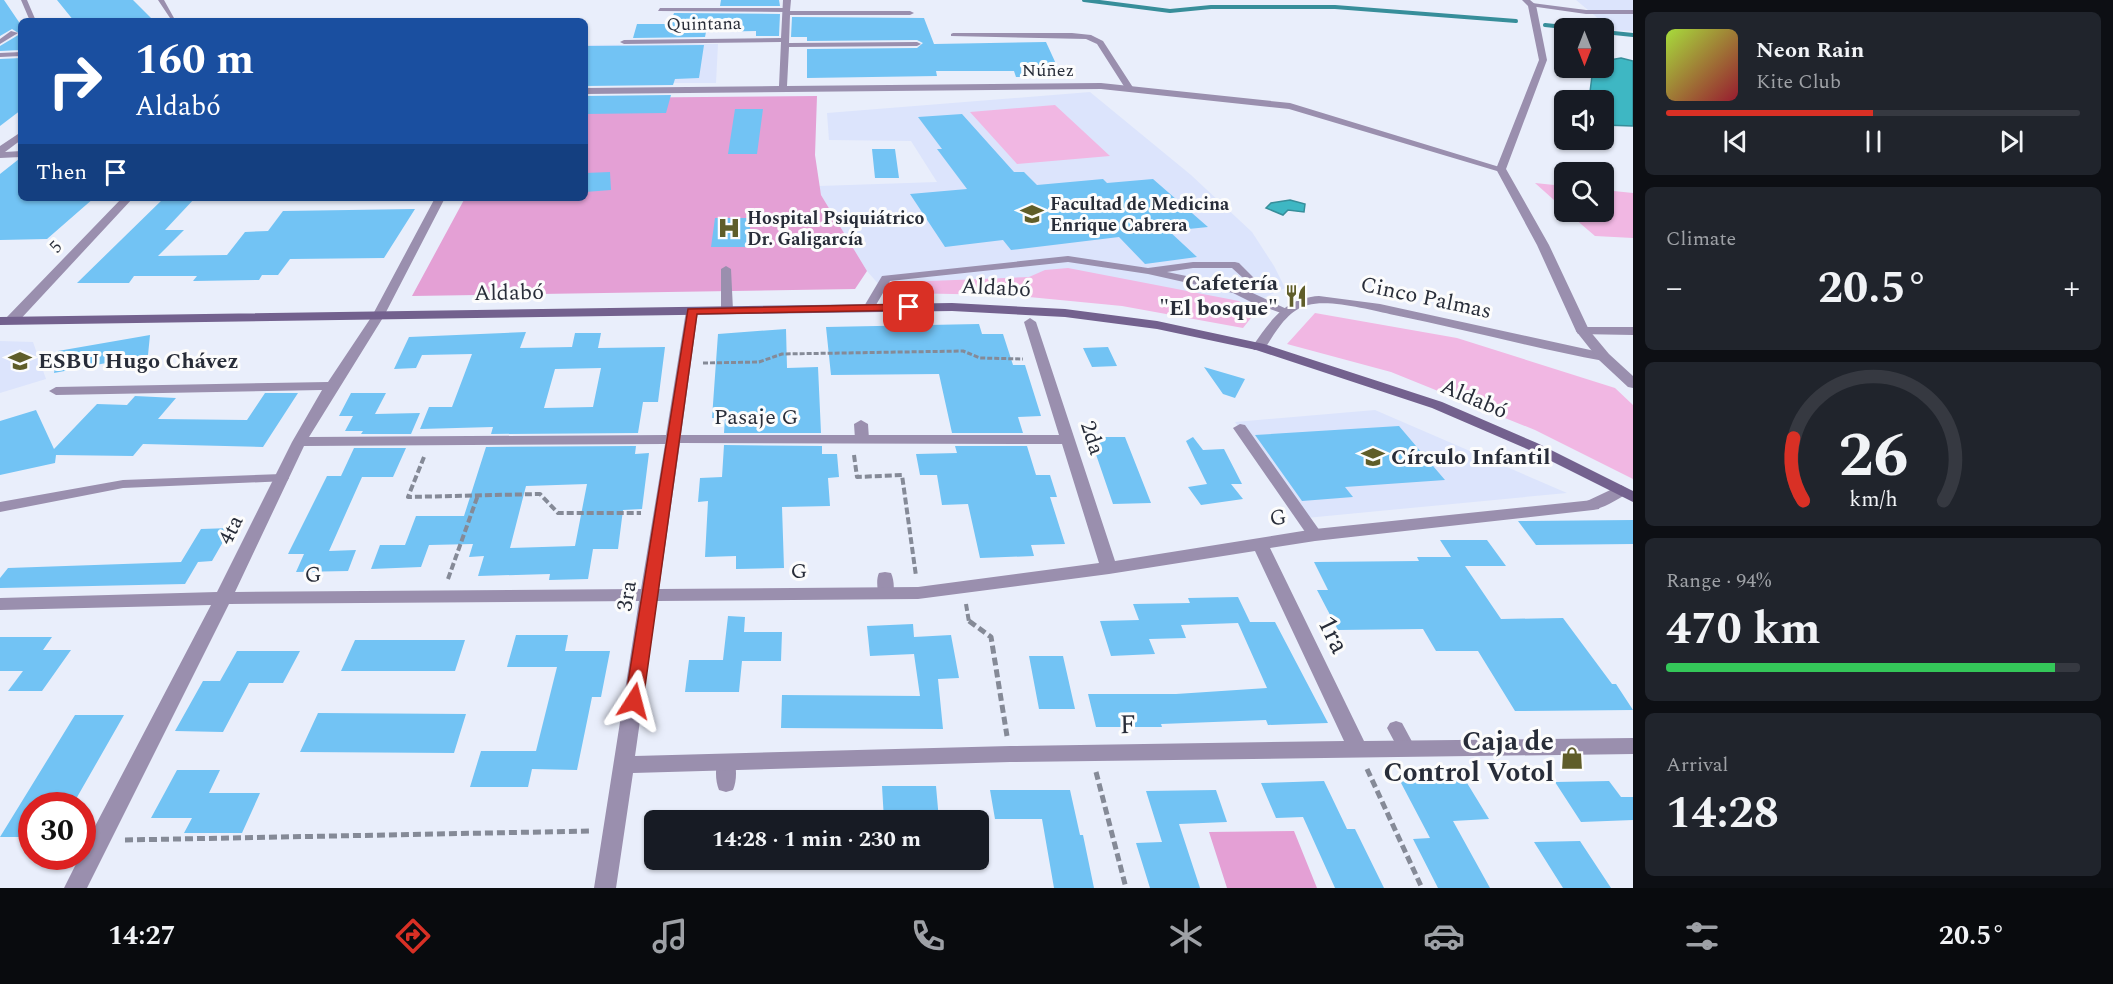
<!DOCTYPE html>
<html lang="en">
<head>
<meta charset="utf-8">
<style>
  :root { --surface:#171b24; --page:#20242c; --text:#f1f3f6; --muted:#9ea1a6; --line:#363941; --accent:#d93025 }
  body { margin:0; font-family:Spectral,serif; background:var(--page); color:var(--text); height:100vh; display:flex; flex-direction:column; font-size:22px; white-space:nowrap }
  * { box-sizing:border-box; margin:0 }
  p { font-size:20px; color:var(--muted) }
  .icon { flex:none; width:33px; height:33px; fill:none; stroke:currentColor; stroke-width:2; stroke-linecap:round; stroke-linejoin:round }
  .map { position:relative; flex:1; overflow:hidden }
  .side { display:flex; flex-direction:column; gap:12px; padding:12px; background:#0d0f14; width:480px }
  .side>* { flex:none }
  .top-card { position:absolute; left:18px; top:18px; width:570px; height:183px; border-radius:9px; box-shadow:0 2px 4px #0004; background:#1a4fa0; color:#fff; overflow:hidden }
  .needle { width:39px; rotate:180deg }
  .tools { position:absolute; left:1554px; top:18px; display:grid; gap:12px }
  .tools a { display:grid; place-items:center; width:60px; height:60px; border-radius:9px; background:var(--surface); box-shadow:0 2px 4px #0004; font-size:30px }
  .speed { position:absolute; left:18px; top:792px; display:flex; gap:12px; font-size:30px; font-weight:700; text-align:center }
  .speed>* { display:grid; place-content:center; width:78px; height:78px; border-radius:50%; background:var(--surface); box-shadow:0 2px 4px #0004; line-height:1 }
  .speed .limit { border:9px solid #d22; background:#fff; color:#111 }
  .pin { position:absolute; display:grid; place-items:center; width:51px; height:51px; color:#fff; margin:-26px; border-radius:12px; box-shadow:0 3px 9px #0006 }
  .me { position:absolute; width:66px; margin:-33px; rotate:9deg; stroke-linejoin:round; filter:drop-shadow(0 0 4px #0008) }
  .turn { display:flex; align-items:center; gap:21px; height:126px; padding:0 18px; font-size:27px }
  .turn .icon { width:78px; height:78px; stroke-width:2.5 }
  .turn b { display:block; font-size:42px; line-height:51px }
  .then { display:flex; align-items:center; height:57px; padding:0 18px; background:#0003; gap:12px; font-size:22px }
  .big { font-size:45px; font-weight:700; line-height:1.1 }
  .side .card { flex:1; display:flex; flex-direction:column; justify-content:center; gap:9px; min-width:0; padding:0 21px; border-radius:9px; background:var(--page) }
  .side .dial { align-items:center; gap:0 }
  .dial svg { height:156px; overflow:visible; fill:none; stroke:var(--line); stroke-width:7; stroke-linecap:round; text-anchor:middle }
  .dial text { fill:var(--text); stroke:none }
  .song { display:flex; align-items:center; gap:18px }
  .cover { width:72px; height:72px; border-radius:9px; background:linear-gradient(135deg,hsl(80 70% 55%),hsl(350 70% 35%)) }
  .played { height:6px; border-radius:3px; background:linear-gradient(90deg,var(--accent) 50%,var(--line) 50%) }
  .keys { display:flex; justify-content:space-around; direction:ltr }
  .heat { display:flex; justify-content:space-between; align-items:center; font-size:33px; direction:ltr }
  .charge { height:9px; border-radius:4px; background:linear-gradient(90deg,#34c759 94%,var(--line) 0) }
  .trip { position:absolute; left:644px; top:810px; width:345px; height:60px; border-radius:9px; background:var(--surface); box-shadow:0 2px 4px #0004; font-weight:700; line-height:60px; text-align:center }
  .tab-bar { display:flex; height:96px; justify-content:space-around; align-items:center; background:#090b0e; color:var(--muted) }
  .tab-bar .icon { width:42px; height:42px }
  .tab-bar .selected { color:var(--accent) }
  .tab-bar b { font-size:27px; color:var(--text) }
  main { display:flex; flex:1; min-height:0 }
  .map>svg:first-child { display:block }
  .built { fill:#dce4fc }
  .green { fill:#f1b7e3 }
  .forest { fill:#e4a0d5 }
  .water { fill:#3eb7c3; stroke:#378e9a; stroke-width:1.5 }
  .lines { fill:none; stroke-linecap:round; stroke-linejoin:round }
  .stream { stroke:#378e9a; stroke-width:4 }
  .building { fill:#72c3f4; fill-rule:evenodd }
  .path-far2 { stroke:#858a97; stroke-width:3; stroke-dasharray:5 2; stroke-linecap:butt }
  .path-far1 { stroke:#858a97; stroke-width:4; stroke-dasharray:7 3; stroke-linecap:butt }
  .path { stroke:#858a97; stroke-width:5; stroke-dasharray:8 4; stroke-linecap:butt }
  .service { fill:#9a8fae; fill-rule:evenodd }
  .pedestrian { fill:#9a8fae; fill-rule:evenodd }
  .minor { fill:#9a8fae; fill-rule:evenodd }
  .tertiary { fill:#9a8fae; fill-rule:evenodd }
  .secondary { fill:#73618e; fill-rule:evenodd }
  .route { fill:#d93025; stroke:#8d1f18; stroke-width:1.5 }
  .labels { text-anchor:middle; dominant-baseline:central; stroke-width:6; stroke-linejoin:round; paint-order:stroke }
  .far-street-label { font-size:18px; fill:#282d39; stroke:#fcfcfc }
  .far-poi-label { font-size:18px; font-weight:bold; fill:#282d39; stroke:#fcfcfc; text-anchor:start }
  .poi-label { font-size:22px; font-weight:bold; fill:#282d39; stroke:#fcfcfc; text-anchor:start }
  .street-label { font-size:22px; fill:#282d39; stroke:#fcfcfc }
  .near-street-label { font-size:27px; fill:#282d39; stroke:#fcfcfc }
  .near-poi-label { font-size:27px; font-weight:bold; fill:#282d39; stroke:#fcfcfc; text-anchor:end }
</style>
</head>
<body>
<main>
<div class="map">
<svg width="1633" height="888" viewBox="0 0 1633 888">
  <rect width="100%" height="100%" fill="#e9eefb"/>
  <!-- built -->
  <path class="built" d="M1576 0H1633V31L1612 30Z
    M718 44 716 83H585V45Z
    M1090 92 1191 175 1252 232 1274 266 1285 288 1257 301 1231 307 1093 281 881 287 867 271 821 195 819 186 937 182 911 141 829 140 827 113Z
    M0 341 33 342 46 379 0 393Z
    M1375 410 1567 493 1306 518 1235 422Z"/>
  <!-- green -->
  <path class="green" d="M1055 105 1110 156 1017 164 970 112Z
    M1535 183 1564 186V209Z
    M1604 190 1633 193V238L1595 236 1567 212H1604Z
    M1068 268 1239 301 1255 313 1243 328 1122 306 1008 295 897 293 905 282 1029 277 1045 270Z
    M1315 313 1457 338 1615 388 1633 405V479L1535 430 1391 372 1287 344Z"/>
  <!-- forest -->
  <path class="forest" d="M817 96 815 155 821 195 867 271 855 289 412 296 465 198H585V98Z
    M1294 831 1317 888H1227L1209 832Z"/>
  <!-- water -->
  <path class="water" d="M1621 58 1633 61V126L1604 125V100H1589L1593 68H1604V61Z
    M1290 200 1305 204 1304 212 1288 210 1283 215 1266 208 1271 203Z"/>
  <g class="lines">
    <!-- stream -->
    <path class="stream" d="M1084 0 1170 11 1211 7H1335L1516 21
      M1545 25 1574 28
      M1604 32 1633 35"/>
  </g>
  <!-- building -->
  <path class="building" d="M0 0H4L21 25V50L0 51V46L20 34 12 29 0 36Z
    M57 0H133L154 21H74Z
    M721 0H779L780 6H720Z
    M674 13 780 14 779 36H756V31L706 32 705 37 633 38 637 24H670Z
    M792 17 924 18 934 44 1046 42 1062 77H1016L1014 71H936L937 76 807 78V49L917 48 923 43 917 40 807 41V37H791Z
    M704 45 699 78 675 79 673 85 585 86V46Z
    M21 58V110L0 126V59Z
    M671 95 666 113 585 114V96Z
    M735 109H763L757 154H728Z
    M962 114 1014 172H1024L1037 185 1103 179 1107 183 1153 179 1208 227 1169 231 1197 257 1145 264 1119 237 1011 250 1003 240 945 247 910 194 967 189 937 149H942L918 117Z
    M872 149H895L899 178H875Z
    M19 159H21V198H94L47 239 0 240V174Z
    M610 172 611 190 585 192V173Z
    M164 198H195L165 230H184L158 256 227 255 245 232 268 231 283 211 415 209 384 258 290 259 278 275H262L259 280 193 281 197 276H134L129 283H77Z
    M715 218H751L748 247H711Z
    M979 324 982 334H1003L1013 365H1025L1041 416 1018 417 1023 433H952L939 374 831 375 826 327Z
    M786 329 787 368 818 367 821 433H724L725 418H712L718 334Z
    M526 332 520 348 572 347 575 333H601L598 348 665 347 658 402H643L638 433 491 434 493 427 420 429 429 407H452L472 354 422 355 416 368 394 369 409 337ZM601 368 593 407 544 408 555 369Z
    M150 335 148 355 54 373 58 351Z
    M1108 347 1117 366 1092 367 1083 348Z
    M1204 367 1245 379 1235 398 1223 394Z
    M265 393H298L263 447 143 444 133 456 56 455 55 463 0 475V421L36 410 54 449 97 404 127 405 135 396 176 398 158 419 247 420Z
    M351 393H386L375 414 420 413 411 434H361L363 431H345L353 416H339Z
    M1399 426 1445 480 1345 487 1353 497 1302 501 1255 435Z
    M1090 437H1125L1151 503 1113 504Z
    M1193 437 1203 450 1224 449 1242 484H1231L1243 499 1201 505 1188 487 1207 484 1186 441Z
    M724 445 822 446V454H837L839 477 828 478 830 506 782 507 784 568 736 569V556L705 557 708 501 698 502 700 478 722 477Z
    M636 446 635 454 649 453 642 509 623 510 618 549H593L588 579 549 580 550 574 478 576 484 556 469 557 473 544 429 545 421 567 371 569 380 545H405L416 516H464L486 447ZM587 484 575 546 510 548 526 486Z
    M955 446H1027L1036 475H1050L1057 497H1050L1065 544 1031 545 1034 556 980 558 968 504 942 505 937 475H920L916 454 957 453Z
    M354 448H406L393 477H362L329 551 356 550 348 571 296 572 304 554H288L327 476H341Z
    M1633 520V544L1536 545 1518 521Z
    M231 528 212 561 198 562 185 584 0 588V578L8 568 181 562 201 529Z
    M1440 540H1487L1506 566H1465L1501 619 1563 618 1612 684H1616L1633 710 1515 711 1478 651H1436L1423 629 1338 630 1317 590H1328L1314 562 1419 561 1417 557H1451Z
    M1238 597 1250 622H1275L1328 723 1268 725 1266 720 1161 724 1162 727H1096L1088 694H1176L1267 688 1238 623 1181 625 1186 638 1149 639 1155 654 1111 656 1100 621 1139 620 1133 604 1190 603 1188 598Z
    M728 616 745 617 744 632H782L781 661H742L739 692H685L689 660H723Z
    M913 624 914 637 951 635 959 678 938 679 943 729 781 728 782 695 920 696 914 654 870 656 867 626Z
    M516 635H568L565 651H610L601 697H592L577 770 532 769 528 787H470L481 751H536L557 667H507Z
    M0 637H52L43 650H71L42 691H8L23 671H0Z
    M355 640H465L455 671H341Z
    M237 651H300L283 683H249L223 732 175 731 203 681H220Z
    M1029 656H1063L1075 709H1039Z
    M318 713 466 714 454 753 300 752Z
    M75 715H124L72 806H32V837H0Z
    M177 770H220L209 793H260L242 833H184L192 818H151Z
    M1464 778 1489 819 1453 821 1490 888H1438L1413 839 1430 838 1400 781Z
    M1324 781 1347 829H1355L1384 888H1335L1303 817 1276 818 1261 783Z
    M1609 781 1621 797H1633V820L1581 822 1555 782Z
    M882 786H936L939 820H884Z
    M990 790H1070L1080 835H1083L1094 888H1054L1042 819H995Z
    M1216 790 1227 822 1179 824 1200 888H1150L1136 843 1162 842 1146 791Z
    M1580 841 1611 888H1563L1534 842Z"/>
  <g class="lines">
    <!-- path-far2 -->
    <path class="path-far2" d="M703 363 759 362 782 354 963 351 980 358 1023 359"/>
    <!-- path-far1 -->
    <path class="path-far1" d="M854 455 857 477 902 475 916 576
      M424 457 408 497 540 494 558 513H641
      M448 579 478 495
      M966 604 969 622"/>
    <!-- path -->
    <path class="path" d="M969 621 991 637 1007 736
      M1367 769 1422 888
      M1096 772 1126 888
      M125 840 592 831"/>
    <!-- service -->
    <path class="service" d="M21 0H27L36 21H30Z
      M158 0H164L174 18H170Z
      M1532 3 1586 10H1633V14H1586L1530 6Z
      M660 8H786L789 10 786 12 658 11Z
      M953 33H1072L1091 35 1103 41 1134 89 1127 91 1097 44 1086 39 951 36V34Z
      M1068 256 1148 268 1193 262H1235L1239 263 1254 278 1244 289 1291 311 1285 314 1281 313 1253 303 1233 293 1148 274 1068 262 890 281 873 310 869 311 863 308 882 276ZM1193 268H1232L1243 278 1235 286 1167 272Z
      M726 266 731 269 733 310 727 313 721 310V269Z
      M861 420 868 424 869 439 862 443 855 439 854 424Z
      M1240 424 1245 425 1320 531 1322 535 1320 539H1310L1233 428Z
      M282 474 289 478 287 481 123 488 0 512V502L123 480Z
      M885 572 891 573C894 579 895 591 892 597H880C877 591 876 579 879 573Z
      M1396 721 1402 723 1416 749 1413 754 1407 756 1401 754 1387 728 1390 723Z
      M726 754 733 757C737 766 737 781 733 790L726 792 719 790C715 781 715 766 719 757Z"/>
    <!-- pedestrian -->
    <path class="pedestrian" d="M1621 485 1629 490 1627 494C1615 500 1600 512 1587 509L1585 505 1587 501Z"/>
    <!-- minor -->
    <path class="minor" d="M783 0H791L790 11H910L914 13 910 15H790L789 43 917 42 921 44 917 46 789 47 787 86 1101 83 1290 103 1506 169 1497 171 1289 109 1101 89 585 94V88L779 86 781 42 624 44 620 42 624 40 781 38Z
      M11 31 18 33 0 44V39Z
      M21 52V56L0 57V53Z
      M21 132V140L5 152 21 151V157L0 158V146Z
      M122 198H133L16 324H6L5 321 6 318Z
      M435 198H445L384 316 309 437 666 435 686 311 692 307 698 311 681 435H1059L1024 322 1030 318 1036 322 1115 561 1315 529 1593 500 1599 501 1601 505 1599 509 1593 510 1315 541 1270 548 1364 741 1633 738V754L1010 762 633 773 616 888H594L639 601 229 604 87 888H64L80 856H82V851L211 605 0 610V598L217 592 292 442 322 390 56 395 49 391 56 387 328 382 372 316ZM680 443 1062 444 1099 563 918 587 659 589ZM665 444 641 589 235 592 304 446ZM1255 551 1344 741 1010 746 635 756 657 601 918 599 1109 574Z
      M1319 296 1380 304 1604 353 1611 357 1604 361C1533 348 1464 329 1394 315 1371 310 1330 299 1308 305 1287 310 1275 333 1264 350H1254L1252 347C1270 321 1285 298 1319 296Z
      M1583 327H1633V335L1578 334 1576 331Z"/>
    <!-- tertiary -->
    <path class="tertiary" d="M1522 0H1530L1536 5 1547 60 1506 169 1549 245 1589 330 1609 354 1633 376V388L1628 387 1599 360 1576 331 1537 245 1496 169 1539 60 1528 6Z"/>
    <!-- secondary -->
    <path class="secondary" d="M952 303 1065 309 1157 321 1264 344 1442 402 1537 443 1633 491V502L1527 449 1432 408 1256 350 1157 329 1065 317 952 311 0 325V317Z"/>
  </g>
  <!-- route -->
  <path class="route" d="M909 304 913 305V310L697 314 643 701 640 706 634 708 627 706 625 701 688 309Z"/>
  <!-- icons -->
  <defs>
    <g id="university-bare" transform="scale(1.8)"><path d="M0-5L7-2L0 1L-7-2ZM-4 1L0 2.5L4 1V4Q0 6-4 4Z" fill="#5f5d29" stroke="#fcfcfc" stroke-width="2.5" paint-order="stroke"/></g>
    <g id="hospital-bare" transform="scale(1.8)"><path d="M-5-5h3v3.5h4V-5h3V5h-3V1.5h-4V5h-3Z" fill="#5f5d29" stroke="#fcfcfc" stroke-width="2.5" paint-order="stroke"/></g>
    <g id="restaurant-bare" transform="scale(1.8)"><path d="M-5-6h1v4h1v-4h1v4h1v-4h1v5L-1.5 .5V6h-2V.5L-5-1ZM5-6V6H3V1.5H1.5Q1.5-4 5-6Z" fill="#5f5d29" stroke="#fcfcfc" stroke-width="2.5" paint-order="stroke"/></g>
    <g id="school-bare" transform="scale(1.8)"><path d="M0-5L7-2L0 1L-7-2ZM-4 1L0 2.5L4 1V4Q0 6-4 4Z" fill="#5f5d29" stroke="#fcfcfc" stroke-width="2.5" paint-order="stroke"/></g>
    <g id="shop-bare" transform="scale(1.8)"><path d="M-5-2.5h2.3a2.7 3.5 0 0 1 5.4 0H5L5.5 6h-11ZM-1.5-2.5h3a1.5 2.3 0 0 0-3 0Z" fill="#5f5d29" stroke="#fcfcfc" stroke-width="2.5" paint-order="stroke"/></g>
  </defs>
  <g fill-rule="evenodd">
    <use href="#university-bare" x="1032" y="214"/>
    <use href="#hospital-bare" x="729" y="228"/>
    <use href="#restaurant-bare" x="1296" y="296"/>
    <use href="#school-bare" x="20" y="361"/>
    <use href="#school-bare" x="1373" y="457"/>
    <use href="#shop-bare" x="1572" y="758"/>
  </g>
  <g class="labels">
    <!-- far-street labels -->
    <g class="far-street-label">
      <text transform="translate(704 24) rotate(-1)">Quintana</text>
      <text x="1048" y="70">Núñez</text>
      <text transform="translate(56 247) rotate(-46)">5</text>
    </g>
    <!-- far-poi labels -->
    <g class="far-poi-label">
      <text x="1050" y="204">Facultad de Medicina<tspan x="1050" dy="21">Enrique Cabrera</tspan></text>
      <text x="747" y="218">Hospital Psiquiátrico<tspan x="747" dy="21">Dr. Galigarcía</tspan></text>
    </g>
    <!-- poi labels -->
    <g class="poi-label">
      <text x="1278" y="283" text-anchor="end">Cafetería<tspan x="1278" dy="25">"El bosque"</tspan></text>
      <text x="38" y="361">ESBU Hugo Chávez</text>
      <text x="1391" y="457">Círculo Infantil</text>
    </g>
    <!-- street labels -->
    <g class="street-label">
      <text transform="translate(996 288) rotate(3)">Aldabó</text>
      <text transform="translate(509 293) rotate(-1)">Aldabó</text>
      <text transform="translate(1426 298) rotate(12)">Cinco Palmas</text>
      <text transform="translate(1474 399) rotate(23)">Aldabó</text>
      <text x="756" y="417">Pasaje G</text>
      <text transform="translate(1092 438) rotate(72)">2da</text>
      <text transform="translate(1278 518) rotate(-9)">G</text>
      <text transform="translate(231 530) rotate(-64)">4ta</text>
      <text x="799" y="571">G</text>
      <text transform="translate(313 575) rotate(-1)">G</text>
      <text transform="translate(627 596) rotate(-81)">3ra</text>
    </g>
    <!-- near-street labels -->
    <g class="near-street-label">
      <text transform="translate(1333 635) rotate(64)">1ra</text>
      <text transform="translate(1128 725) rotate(-1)">F</text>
    </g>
    <!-- near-poi labels -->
    <g class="near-poi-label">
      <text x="1554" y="742">Caja de<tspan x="1554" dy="31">Control Votol</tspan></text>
    </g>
  </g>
</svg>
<div class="tools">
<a><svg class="needle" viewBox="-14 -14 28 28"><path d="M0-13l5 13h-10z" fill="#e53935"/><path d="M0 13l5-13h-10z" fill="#9ea1a6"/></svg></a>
<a><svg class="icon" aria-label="sound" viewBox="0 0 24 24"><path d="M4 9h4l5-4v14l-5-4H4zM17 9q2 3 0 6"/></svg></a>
<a><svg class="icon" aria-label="search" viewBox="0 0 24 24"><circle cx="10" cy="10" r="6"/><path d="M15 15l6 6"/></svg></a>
</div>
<div class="speed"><div class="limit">30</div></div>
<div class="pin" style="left:909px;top:307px;background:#d93025"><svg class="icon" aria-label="arrive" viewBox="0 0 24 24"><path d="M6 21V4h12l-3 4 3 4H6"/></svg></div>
<svg class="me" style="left:634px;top:701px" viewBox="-20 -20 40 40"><path d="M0-17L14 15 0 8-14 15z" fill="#d93025" stroke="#fff" stroke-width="4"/></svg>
<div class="trip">14:28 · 1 min · 230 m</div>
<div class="top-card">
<div class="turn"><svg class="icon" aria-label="right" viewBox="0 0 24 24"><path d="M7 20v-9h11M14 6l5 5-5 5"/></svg><div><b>160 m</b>Aldabó</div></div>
<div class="then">Then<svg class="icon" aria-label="arrive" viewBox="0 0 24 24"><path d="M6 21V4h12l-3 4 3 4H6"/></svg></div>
</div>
</div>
<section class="side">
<div class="card">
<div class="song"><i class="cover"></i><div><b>Neon Rain</b><p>Kite Club</p></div></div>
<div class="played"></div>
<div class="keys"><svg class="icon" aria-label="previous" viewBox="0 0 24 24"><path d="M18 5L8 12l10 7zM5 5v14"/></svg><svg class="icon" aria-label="pause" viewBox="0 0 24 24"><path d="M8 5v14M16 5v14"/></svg><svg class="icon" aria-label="next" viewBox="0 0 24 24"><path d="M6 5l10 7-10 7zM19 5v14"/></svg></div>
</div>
<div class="card"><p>Climate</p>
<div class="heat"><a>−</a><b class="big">20.5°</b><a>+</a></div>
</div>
<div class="card dial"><svg viewBox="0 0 100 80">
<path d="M14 69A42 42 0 1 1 86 69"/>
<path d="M14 69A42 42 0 0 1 9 37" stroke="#d93025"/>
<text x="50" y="56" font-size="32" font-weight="700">26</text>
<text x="50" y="72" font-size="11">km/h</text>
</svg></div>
<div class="card"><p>Range · 94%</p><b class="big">470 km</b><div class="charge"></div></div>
<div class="card"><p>Arrival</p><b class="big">14:28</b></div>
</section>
</main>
<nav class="tab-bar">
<b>14:27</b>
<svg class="icon selected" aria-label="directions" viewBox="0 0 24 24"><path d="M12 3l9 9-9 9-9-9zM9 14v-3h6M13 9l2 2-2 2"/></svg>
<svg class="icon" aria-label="music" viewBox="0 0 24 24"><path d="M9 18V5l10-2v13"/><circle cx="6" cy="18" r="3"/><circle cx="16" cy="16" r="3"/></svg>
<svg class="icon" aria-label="phone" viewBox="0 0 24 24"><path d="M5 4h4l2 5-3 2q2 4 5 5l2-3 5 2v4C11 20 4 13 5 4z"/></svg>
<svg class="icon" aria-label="climate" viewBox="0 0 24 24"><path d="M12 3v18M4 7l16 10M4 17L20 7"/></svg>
<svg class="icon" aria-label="car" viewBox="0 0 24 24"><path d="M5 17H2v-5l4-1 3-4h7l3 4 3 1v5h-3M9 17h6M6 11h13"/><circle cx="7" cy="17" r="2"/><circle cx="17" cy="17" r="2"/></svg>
<svg class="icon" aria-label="filters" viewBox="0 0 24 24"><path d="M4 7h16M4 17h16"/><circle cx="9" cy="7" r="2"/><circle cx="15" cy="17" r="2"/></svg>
<b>20.5°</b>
</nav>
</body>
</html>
